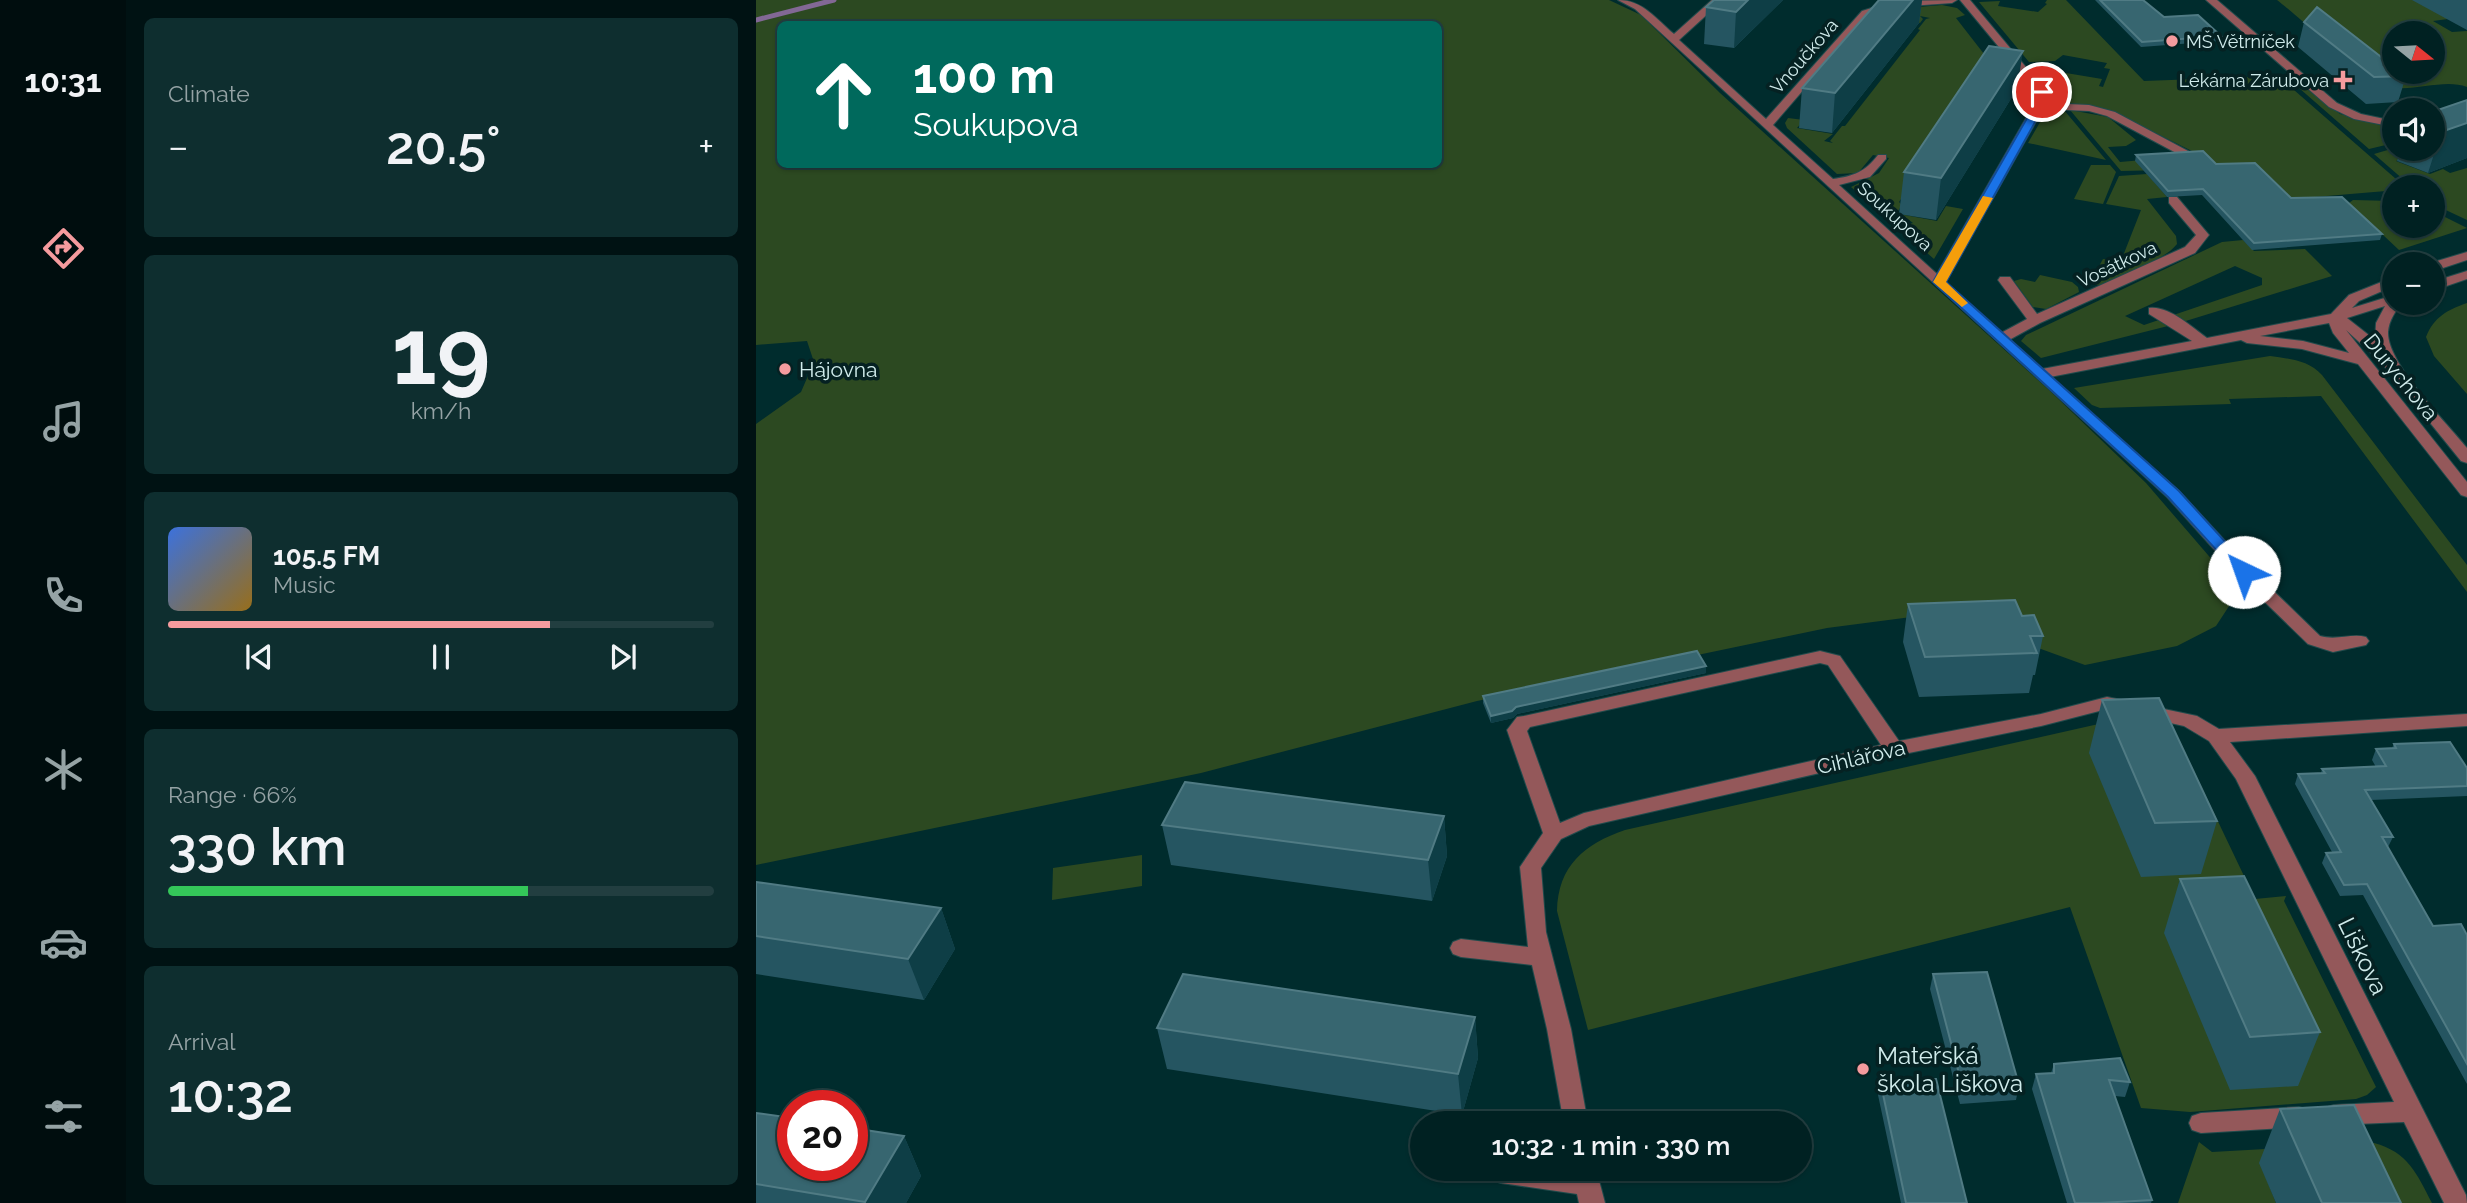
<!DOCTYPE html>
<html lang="en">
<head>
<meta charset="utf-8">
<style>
  :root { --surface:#002122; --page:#0e2e2f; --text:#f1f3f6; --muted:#95a3a5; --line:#223e40; --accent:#f59b9e }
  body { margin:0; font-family:Raleway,sans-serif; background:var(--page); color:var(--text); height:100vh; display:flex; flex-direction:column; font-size:26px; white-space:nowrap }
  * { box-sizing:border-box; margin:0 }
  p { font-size:23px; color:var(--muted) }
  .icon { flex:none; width:38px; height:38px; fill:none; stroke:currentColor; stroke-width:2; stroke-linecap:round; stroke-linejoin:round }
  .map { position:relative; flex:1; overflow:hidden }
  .details { display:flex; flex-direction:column; gap:18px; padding:18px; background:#001213; width:630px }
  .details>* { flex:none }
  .hud { position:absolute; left:21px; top:21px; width:665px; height:147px; border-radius:10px; box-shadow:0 2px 5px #0004,0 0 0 2px var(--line); background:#00695c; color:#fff; overflow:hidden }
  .needle { width:46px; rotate:108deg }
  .buttons { position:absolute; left:1626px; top:21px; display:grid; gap:14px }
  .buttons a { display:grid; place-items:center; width:63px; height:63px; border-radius:50%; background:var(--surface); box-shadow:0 2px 5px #0004,0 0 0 2px var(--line); font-size:35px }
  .speed { position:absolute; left:21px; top:1090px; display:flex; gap:14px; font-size:35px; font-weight:700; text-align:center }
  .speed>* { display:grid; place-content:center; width:91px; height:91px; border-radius:50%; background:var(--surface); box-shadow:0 2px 5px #0004,0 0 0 2px var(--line); line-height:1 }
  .speed .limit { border:10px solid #d22; background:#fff; color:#111 }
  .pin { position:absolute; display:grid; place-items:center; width:60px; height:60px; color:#fff; margin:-30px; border:4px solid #fff; border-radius:50%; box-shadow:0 2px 7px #0007 }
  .me { position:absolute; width:77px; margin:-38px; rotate:318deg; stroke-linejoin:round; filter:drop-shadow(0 0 5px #0008) }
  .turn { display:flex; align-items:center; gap:24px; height:147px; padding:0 21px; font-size:32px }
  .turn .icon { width:91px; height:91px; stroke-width:2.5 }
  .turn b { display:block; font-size:49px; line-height:60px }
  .big { font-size:52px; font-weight:600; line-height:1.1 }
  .details .card { flex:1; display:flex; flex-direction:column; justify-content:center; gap:10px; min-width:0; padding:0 24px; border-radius:10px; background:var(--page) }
  .details .dial { align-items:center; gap:0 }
  .dial b { font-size:91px; line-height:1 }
  .song { display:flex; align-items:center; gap:21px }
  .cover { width:84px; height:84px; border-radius:10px; background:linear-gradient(135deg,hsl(220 70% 55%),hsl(40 70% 35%)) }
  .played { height:7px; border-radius:4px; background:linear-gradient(90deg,var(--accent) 70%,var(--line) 70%) }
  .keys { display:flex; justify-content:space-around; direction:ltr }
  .heat { display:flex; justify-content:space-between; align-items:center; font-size:38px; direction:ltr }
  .charge { height:10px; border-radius:5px; background:linear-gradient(90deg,#34c759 66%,var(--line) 0) }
  .trip { position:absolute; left:654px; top:1111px; width:402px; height:70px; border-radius:35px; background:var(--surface); box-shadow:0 2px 5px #0004,0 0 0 2px var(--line); font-weight:600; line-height:70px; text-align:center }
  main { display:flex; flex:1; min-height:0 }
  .dock { display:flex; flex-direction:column; width:126px; justify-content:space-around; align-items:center; background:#000d0e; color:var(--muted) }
  .dock .icon { width:49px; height:49px }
  .dock .on { color:var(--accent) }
  .dock b { font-size:32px; color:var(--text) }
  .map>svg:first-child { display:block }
  .green { fill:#2c4921; fill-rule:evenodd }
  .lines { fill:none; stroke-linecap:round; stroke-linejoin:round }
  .stream { stroke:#826895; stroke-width:5 }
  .minor-casing { stroke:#214b4c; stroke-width:2 }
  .minor { fill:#94585a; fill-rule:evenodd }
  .wall { fill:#255561 }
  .shaded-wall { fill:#0e3e46 }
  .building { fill:#376670; stroke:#507b84; stroke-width:2 }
  .route { fill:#1a73e8; stroke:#114b97; stroke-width:2 }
  .slow { fill:#f59e0b }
  .poi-dot { fill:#f59b9e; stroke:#052122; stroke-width:2.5 }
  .labels { text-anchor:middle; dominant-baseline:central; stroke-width:7; stroke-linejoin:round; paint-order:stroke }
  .far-poi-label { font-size:18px; fill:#d1ecec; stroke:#052122; text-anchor:start }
  .far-street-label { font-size:18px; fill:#d1ecec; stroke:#052122 }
  .poi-label { font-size:21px; fill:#d1ecec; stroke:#052122; text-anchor:start }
  .street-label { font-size:21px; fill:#d1ecec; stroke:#052122 }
  .near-street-label { font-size:24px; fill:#d1ecec; stroke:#052122 }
  .near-poi-label { font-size:24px; fill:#d1ecec; stroke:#052122; text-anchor:start }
</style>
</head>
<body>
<main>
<nav class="dock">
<b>10:31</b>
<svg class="icon on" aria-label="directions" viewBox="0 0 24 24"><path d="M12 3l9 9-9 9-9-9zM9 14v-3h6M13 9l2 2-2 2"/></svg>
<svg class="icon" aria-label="music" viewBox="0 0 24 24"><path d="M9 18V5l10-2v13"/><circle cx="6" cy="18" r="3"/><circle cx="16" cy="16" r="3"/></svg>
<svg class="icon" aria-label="phone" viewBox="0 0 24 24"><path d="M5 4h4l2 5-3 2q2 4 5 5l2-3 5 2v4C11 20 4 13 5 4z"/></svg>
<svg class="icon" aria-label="climate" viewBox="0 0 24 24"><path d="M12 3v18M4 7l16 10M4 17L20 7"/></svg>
<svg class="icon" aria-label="car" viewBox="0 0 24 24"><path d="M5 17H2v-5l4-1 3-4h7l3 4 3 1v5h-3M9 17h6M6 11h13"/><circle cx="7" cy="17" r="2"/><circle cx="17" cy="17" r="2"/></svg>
<svg class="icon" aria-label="filters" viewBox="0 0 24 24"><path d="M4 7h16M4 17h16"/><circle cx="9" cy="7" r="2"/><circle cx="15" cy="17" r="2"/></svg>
</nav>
<section class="details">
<div class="card"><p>Climate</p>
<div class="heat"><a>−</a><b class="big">20.5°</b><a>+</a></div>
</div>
<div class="card dial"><b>19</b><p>km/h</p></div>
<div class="card">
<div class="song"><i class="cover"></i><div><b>105.5 FM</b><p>Music</p></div></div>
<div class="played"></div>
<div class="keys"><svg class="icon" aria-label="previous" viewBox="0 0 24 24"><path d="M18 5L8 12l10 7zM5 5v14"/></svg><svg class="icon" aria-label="pause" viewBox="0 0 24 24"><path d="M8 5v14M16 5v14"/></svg><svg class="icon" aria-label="next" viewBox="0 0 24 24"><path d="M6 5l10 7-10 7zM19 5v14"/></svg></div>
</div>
<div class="card"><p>Range · 66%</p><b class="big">330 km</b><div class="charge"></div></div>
<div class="card"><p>Arrival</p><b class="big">10:32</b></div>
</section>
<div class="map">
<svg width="1711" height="1203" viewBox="0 0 1711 1203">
  <rect width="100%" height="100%" fill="#002c2d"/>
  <!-- green -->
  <path class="green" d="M0 0H853L885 15 964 93 1293 390 1390 483 1483 591 1460 626 1421 646 1329 665 1186 613 1071 628 721 701 445 773 0 865V424L45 392 58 362 51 341 0 345ZM24 24H682V164H24Z
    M1291 0H1310L1388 81 1522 76 1640 179 1638 187 1630 191 1535 199 1503 168 1365 171 1314 110 1352 117 1380 140 1370 146 1352 147 1364 162 1444 155 1357 112 1311 105 1278 66 1300 65 1298 71 1346 79 1343 86 1347 87 1354 69 1348 68 1351 63 1307 55 1299 61 1273 62 1223 2 1244 1 1242 6 1282 12 1291 4 1289 3Z
    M1521 0H1711L1692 19 1677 21 1696 32 1711 31V87C1690 79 1663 90 1640 88 1618 86 1543 17 1521 0ZM1638 33H1676V72H1638Z
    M1186 5 1201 8 1209 15 1200 18 1242 72 1256 73 1271 94 1260 93V89L1222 83 1143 202 1146 205 1140 214 1150 225 1157 223 1153 220 1148 221 1143 214 1181 221 1190 206 1207 209 1178 259 1095 187 1123 173 1133 158 1117 155 1102 173 1081 174 1031 128 1029 123 1032 118 1048 120 1041 128 1077 134 1068 141 1077 143 1074 141 1086 126H1089L1164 30 1162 29 1170 19 1174 18 1164 16 1167 19 1164 23 1133 19 1139 9Z
    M1548 87 1584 114 1638 127V143L1613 149 1543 88Z
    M1308 110 1350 160 1272 143 1287 117Z
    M1635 149 1653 156 1640 161 1674 174 1687 169 1694 173 1711 168V220L1677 204 1676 187H1656L1618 154Z
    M1335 165H1354L1360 172 1347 204 1318 199Z
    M1391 174 1411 197 1391 199 1420 236 1421 244C1408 261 1365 275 1344 285L1337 284 1335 281 1347 259 1365 261 1385 210 1350 204 1363 176Z
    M1597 200 1638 201V226H1676L1677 211 1711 228 1643 250 1593 203Z
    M1487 240 1498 251 1549 249 1576 276 1420 324 1285 358 1265 341 1270 335 1466 242ZM1479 266 1506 278V285L1388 325 1369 316Z
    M1284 275 1316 282 1322 287 1323 292 1290 309 1277 307 1258 281 1265 279 1279 282Z
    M1711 303V394L1678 356 1670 337C1678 317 1691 310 1711 303Z
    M1514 356C1534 359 1552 360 1566 375L1711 565V592L1565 396 1473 399 1475 404 1344 408 1336 405 1318 388Z
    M1347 723 1409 734 1425 744 1499 899 1530 896 1528 901 1620 1087 1611 1095 1600 1099 1434 1112 1385 1108 1314 907 832 1030 801 911C802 866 828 844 869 830Z
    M386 855V886L296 900 297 868Z
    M1443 1142 1456 1152 1618 1143C1652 1152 1661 1174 1676 1203H1595L1504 1163 1520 1203H1422Z"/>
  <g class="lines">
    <!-- stream -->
    <path class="stream" d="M0 20 78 0"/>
    <!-- minor casing -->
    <g class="minor-casing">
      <path id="minor" d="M862 0C887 0 900 19 918 34L956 0H967L923 40 1010 119 1106 11 1138 1 1201 0 1196 3 1139 7 1112 15 1017 125 1077 179C1098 176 1109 172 1122 155H1130V159L1114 177 1083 185 1181 274 1277 106 1280 92 1204 0H1214L1289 90V103L1333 105 1359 112 1432 151V155H1424L1351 116 1333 111 1287 109 1190 282 1245 333 1271 319 1242 280 1244 277H1254L1281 314 1429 247 1440 235 1413 203V197H1421L1453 235 1439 253 1284 323 1253 340 1286 369 1436 341 1393 314V308C1412 305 1436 327 1451 338L1575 314 1593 295 1638 277V286L1603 301 1596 308 1638 295V303H1646C1639 312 1633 320 1632 332 1631 364 1690 422 1711 448V463L1705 461 1625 362 1590 330 1711 482V497L1705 495 1602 364 1546 349 1491 343 1485 340 1294 377 1423 491 1494 568 1564 636C1581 641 1595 633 1610 637L1613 641 1610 645 1577 652 1552 644 1482 576 1411 497 879 9ZM1629 306 1620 323 1619 340 1591 318ZM1573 323 1577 333 1593 353 1547 341 1504 336Z
        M1450 0H1461L1581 103 1605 114 1638 121V127L1598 119 1573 107Z
        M1711 252V260L1681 270 1676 271V264H1671Z
        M1711 271V279L1676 291V282Z
        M1064 651 1084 656 1143 741 1285 714 1351 697 1441 716 1463 729 1711 714V726L1474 742 1499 776 1710 1195 1711 1203H1688L1648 1122 1578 1125 1569 1122 1566 1115 1569 1108 1578 1105 1638 1102 1480 779 1453 741 1428 726 1351 709 1285 726 1138 756 833 826 805 839 785 868 790 932 815 1029 832 1124H808L791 1029 776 965 705 957 697 954 694 948 697 942 705 939 772 947 764 867 787 833 751 730 761 717 768 716ZM1064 663 1072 665 1125 745 828 813 804 823 771 731 774 727Z
        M1543 1107 1552 1110 1555 1117 1552 1124 1543 1127 1445 1133 1436 1130 1433 1123 1436 1116 1445 1113Z
        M734 1169H840L849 1203H823L821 1194 745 1183 736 1180Z"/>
    </g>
    <!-- minor -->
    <use href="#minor" class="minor"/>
  </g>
  <!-- wall -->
  <path class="wall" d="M1027 0 978 48 948 44 950 7Z
    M1123 0H1166L1163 23 1076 133 1043 128 1046 88Z
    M1339 0H1387L1408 17 1465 36 1464 41 1385 47Z
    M1656 0H1711V30Z
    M1548 22 1650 76 1642 102 1610 104 1542 47Z
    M1261 89 1180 220 1143 214 1148 172Z
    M1711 100V158L1672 173 1641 161 1645 149H1676V112Z
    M1380 155 1460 164 1535 198 1626 234 1624 240 1496 250 1446 195 1411 197 1379 161Z
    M1152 604 1266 616 1287 636 1279 675H1277L1273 693 1163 697 1147 642Z
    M950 666V673L761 714 757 718 735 723 727 703V696Z
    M1346 700 1461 821 1445 874 1385 877 1333 753Z
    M1638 744 1711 768V796L1615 800 1637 837 1632 847 1677 926 1711 935V1084L1607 895 1584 896 1566 863 1570 853 1576 852 1539 784 1542 774 1565 773 1566 769 1620 767 1616 760 1620 749 1636 748Z
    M688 816 691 856 676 901 415 865 406 825Z
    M1424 879 1564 1032 1542 1086 1474 1090 1408 933Z
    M0 882 185 908 199 949 168 1000 0 974Z
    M1177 974 1263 1085 1260 1100 1204 1104 1174 989Z
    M719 1017 722 1058 706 1115 411 1069 401 1028Z
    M1298 1064 1374 1082 1369 1097 1359 1096 1396 1200 1395 1203H1311L1276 1089 1280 1074 1295 1073Z
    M1124 1080 1211 1203H1145L1122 1095Z
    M1524 1109 1645 1203H1520L1503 1163Z
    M0 1113 148 1136 165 1176 150 1203H0Z"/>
  <!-- shaded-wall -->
  <path class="shaded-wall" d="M992 0H1027L978 48 980 12Z
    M1157 0H1166L1163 23 1076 133 1079 93Z
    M1267 51 1261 89 1180 220 1185 178Z
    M1711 123V158L1672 173 1685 132Z
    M950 666V673L761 714 757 718 735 723V716L760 707Z
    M688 816 691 856 676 901 672 860Z
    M185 908 199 949 168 1000 152 959Z
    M719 1017 722 1058 706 1115 702 1074Z
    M148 1136 165 1176 150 1203H110L109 1202Z"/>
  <!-- building -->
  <path class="building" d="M958 0H992L980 12 950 7Z
    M1123 0H1157L1079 93 1046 88Z
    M1344 0H1387L1408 17 1442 15 1465 36 1386 42Z
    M1561 7 1638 67V72H1644L1650 76 1618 77 1548 22Z
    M1233 46 1267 51 1185 178 1148 172Z
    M1711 100V123L1685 132 1676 129V112Z
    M1447 151 1460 164 1499 163 1535 198 1586 197 1626 234 1498 243 1447 189 1412 191 1380 155Z
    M1259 600 1266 616 1278 615 1287 636H1274L1281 653 1169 657 1152 604Z
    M941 651 950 666 760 707 756 711 735 716 727 696Z
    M1403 698 1461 821 1399 823 1346 700Z
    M1694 742 1711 768V786L1609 790 1637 837H1626L1677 926 1705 924 1711 935V1064L1611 884 1588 885 1570 853 1585 852 1542 774 1569 773 1566 769 1630 766 1620 749 1640 748 1638 744Z
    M429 782 688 816 672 860 406 825Z
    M1488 876 1564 1032 1494 1037 1424 879Z
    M0 882 185 908 152 959 0 936Z
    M1231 972 1263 1085 1207 1089 1177 974Z
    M427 974 719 1017 702 1074 401 1028Z
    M1364 1058 1374 1082 1353 1080 1396 1200 1344 1203H1319L1280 1074 1298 1073V1064Z
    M1180 1079 1211 1203H1150L1124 1080Z
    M1598 1105 1645 1203H1566L1524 1109Z
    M0 1113 37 1118V1166H96V1128L148 1136 109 1202 0 1184Z"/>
  <!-- route -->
  <path class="route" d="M1286 89 1290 92 1288 106 1190 282 1423 491 1494 569 1496 572 1494 575H1483L1412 497 1177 282 1278 106 1281 92Z"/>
  <!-- slow -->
  <path class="slow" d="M1227 196 1237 198 1190 282 1212 303 1206 307 1177 282Z"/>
  <!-- markers -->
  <g class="poi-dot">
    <circle cx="1416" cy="41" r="7"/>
    <path d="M1583.5 69.5h7v7h7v7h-7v7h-7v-7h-7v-7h7z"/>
    <circle cx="29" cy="369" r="7"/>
    <circle cx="1107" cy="1069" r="7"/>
  </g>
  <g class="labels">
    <!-- far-poi labels -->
    <g class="far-poi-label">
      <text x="1430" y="41">MŠ Větrníček</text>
      <text x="1573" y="80" text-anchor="end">Lékárna Zárubova</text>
    </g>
    <!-- far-street labels -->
    <g class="far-street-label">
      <text transform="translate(1048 56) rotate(-49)">Vnoučkova</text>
      <text transform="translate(1139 216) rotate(42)">Soukupova</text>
      <text transform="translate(1361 264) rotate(-25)">Vosátkova</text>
    </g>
    <!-- poi labels -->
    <g class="poi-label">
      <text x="43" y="369">Hájovna</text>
    </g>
    <!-- street labels -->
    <g class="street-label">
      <text transform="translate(1645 377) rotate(51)">Durychova</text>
      <text transform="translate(1105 757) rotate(-13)">Cihlářova</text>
    </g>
    <!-- near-street labels -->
    <g class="near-street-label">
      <text transform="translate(1607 956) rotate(64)">Liškova</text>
    </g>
    <!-- near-poi labels -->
    <g class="near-poi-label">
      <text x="1121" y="1055">Mateřská<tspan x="1121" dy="28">škola Liškova</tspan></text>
    </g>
  </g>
</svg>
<div class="buttons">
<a><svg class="needle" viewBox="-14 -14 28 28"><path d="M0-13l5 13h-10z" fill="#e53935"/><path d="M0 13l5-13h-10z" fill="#95a3a5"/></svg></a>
<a><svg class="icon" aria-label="sound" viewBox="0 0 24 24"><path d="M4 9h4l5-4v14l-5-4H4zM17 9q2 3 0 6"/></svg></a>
<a>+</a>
<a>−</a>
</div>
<div class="speed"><div class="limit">20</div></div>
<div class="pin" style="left:1286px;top:92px;background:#d93025"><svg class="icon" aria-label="arrive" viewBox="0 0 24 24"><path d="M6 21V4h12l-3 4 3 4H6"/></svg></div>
<svg class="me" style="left:1488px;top:572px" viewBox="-20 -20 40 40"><circle r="19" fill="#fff"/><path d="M0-13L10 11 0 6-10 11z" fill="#1a73e8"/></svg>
<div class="trip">10:32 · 1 min · 330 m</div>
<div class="hud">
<div class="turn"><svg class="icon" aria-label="ahead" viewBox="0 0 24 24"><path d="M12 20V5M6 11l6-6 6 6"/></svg><div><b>100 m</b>Soukupova</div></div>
</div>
</div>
</main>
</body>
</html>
